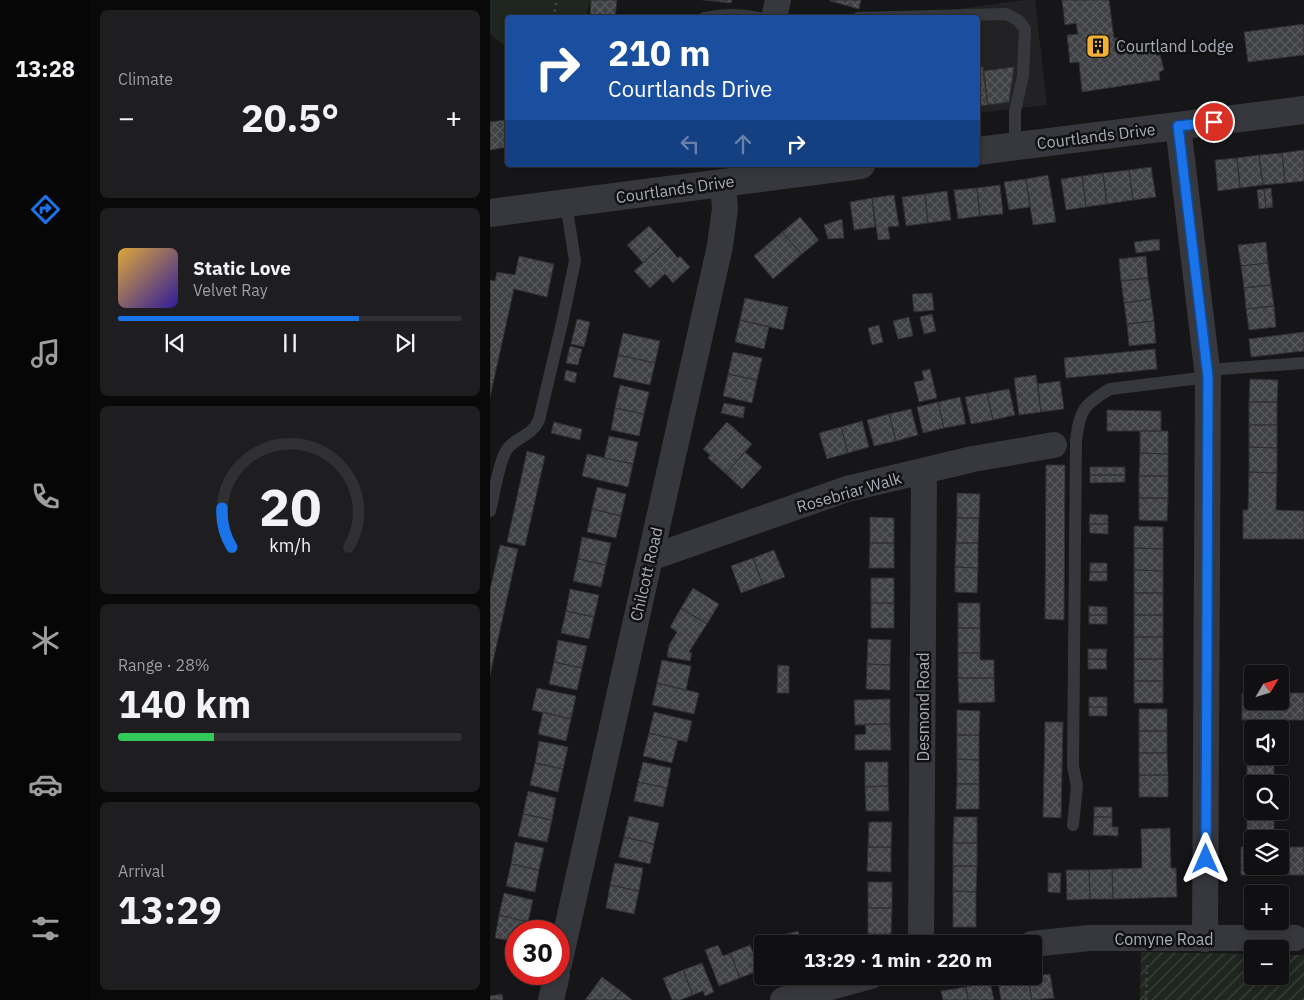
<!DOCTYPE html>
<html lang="en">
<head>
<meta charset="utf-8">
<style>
  :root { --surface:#101012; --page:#1e1e20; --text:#f1f3f6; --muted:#9c9d9f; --line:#303032; --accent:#1a73e8 }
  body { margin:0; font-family:"IBM Plex Sans",sans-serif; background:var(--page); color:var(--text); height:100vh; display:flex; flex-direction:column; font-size:19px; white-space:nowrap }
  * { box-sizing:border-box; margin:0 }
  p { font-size:16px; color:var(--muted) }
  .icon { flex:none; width:28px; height:28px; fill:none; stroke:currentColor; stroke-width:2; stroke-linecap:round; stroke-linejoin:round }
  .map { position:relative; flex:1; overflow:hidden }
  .details { display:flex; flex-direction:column; gap:10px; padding:10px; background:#09090a; width:400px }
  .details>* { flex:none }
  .banner { position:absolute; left:15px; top:15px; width:475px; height:152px; border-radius:5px; box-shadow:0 2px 8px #0003,0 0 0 1px var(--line); background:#1a4fa0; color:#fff; overflow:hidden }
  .needle { width:32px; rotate:52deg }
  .tools { position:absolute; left:754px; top:665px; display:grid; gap:10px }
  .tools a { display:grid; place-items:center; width:45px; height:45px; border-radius:5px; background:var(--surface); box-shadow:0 2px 8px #0003,0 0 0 1px var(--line); font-size:25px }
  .speed { position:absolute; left:15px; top:920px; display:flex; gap:10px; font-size:25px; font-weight:700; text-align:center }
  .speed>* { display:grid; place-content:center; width:65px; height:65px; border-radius:50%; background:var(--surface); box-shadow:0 2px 8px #0003,0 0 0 1px var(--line); line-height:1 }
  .speed .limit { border:8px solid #d22; background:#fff; color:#111 }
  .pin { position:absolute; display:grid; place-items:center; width:42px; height:42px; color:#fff; margin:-21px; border:2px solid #fff; border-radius:50%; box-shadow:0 1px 5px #0007 }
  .me { position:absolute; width:55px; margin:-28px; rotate:0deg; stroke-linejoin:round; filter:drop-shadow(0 0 4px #0008) }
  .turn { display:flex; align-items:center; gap:18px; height:105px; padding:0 20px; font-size:22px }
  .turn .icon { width:65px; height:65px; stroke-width:2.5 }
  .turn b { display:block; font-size:35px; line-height:42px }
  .lanes { display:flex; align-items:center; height:48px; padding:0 20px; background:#0003; justify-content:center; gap:25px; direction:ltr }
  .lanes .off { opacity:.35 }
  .big { font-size:38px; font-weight:700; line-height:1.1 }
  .details .widget { flex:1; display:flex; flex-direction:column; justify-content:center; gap:8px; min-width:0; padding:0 18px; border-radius:8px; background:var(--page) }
  .details .dial { align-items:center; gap:0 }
  .dial svg { height:130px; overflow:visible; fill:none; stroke:var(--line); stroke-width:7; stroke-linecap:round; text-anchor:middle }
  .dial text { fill:var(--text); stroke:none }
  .song { display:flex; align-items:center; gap:15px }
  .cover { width:60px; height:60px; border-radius:8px; background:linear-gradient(135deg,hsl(40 70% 55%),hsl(250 70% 35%)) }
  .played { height:5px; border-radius:2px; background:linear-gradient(90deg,var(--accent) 70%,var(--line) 70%) }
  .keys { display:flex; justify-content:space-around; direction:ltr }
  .heat { display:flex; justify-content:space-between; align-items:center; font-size:28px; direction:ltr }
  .charge { height:8px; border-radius:4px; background:linear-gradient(90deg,#34c759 28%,var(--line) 0) }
  .trip { position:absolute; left:264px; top:935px; width:288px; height:50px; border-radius:5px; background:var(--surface); box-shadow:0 2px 8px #0003,0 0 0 1px var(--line); font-weight:700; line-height:50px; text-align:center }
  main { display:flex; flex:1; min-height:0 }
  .tabs { display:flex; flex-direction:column; width:90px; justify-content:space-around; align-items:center; background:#060607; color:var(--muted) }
  .tabs .icon { width:35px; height:35px }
  .tabs .current { color:var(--accent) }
  .tabs b { font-size:22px; color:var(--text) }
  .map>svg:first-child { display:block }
  .built { fill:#222225 }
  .park { fill:#1e261f }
  .garden { fill:url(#garden-furrows) }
  .building { fill:url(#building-cross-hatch); stroke:#303034 }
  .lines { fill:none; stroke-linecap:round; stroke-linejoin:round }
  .path { stroke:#3d3f44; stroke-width:3; stroke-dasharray:2.5 4; stroke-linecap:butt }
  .service { stroke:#37383d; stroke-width:12 }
  .minor { stroke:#37383d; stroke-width:26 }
  .tertiary { stroke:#37383d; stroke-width:28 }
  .route-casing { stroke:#114b97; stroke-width:12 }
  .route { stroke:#1a73e8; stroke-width:9 }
  .labels { text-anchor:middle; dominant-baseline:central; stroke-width:5; stroke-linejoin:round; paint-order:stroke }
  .poi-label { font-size:16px; fill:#a8adb8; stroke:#111113; text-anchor:start }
  .street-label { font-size:16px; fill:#a8adb8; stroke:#111113 }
</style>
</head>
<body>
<main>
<nav class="tabs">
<b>13:28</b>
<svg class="icon current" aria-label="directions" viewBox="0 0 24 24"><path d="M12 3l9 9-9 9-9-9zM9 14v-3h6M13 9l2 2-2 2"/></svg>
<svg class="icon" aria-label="music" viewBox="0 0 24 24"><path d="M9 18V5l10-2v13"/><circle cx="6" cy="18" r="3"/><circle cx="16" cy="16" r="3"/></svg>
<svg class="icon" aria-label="phone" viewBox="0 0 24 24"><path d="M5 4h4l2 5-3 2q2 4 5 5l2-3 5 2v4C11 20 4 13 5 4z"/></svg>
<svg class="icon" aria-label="climate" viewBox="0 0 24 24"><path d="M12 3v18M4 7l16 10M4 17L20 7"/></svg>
<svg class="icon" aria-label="car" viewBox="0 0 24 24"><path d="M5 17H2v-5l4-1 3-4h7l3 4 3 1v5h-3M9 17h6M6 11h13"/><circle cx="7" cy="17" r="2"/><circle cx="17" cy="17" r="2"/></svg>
<svg class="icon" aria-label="filters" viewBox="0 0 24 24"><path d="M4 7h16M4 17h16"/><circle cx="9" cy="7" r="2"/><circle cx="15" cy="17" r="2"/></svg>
</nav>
<section class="details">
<div class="widget"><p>Climate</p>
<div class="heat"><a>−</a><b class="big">20.5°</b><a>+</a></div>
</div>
<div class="widget">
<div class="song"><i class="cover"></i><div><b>Static Love</b><p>Velvet Ray</p></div></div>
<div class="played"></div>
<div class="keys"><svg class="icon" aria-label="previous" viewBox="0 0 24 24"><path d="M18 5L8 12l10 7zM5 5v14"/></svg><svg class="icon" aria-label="pause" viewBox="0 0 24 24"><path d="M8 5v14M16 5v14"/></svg><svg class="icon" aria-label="next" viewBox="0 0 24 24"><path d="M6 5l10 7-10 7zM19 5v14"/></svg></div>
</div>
<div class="widget dial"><svg viewBox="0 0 100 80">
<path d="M14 69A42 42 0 1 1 86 69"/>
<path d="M14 69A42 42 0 0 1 8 45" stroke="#1a73e8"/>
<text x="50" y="56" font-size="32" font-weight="700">20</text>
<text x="50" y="72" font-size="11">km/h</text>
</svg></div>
<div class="widget"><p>Range · 28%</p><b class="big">140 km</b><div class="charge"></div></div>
<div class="widget"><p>Arrival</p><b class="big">13:29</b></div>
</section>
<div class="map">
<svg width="814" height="1000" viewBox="0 0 814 1000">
  <defs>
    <pattern id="garden-furrows" width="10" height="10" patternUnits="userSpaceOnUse" patternTransform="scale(1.25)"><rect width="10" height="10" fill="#1e261f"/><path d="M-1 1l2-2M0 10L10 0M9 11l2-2" fill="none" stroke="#3c433d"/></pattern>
    <pattern id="building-cross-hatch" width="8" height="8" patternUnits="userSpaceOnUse" patternTransform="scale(1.25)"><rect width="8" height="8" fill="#404145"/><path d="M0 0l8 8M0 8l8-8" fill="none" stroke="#595a5e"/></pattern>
  </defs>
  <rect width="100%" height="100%" fill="#161618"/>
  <!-- built -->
  <path class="built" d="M534 0H545L557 105 488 113V18H403Z"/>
  <!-- park -->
  <path class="park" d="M0 0H100L96 17 18 18 17 48 0 34Z"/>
  <!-- garden -->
  <path class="garden" d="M651 952 762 954V976H790V955H814V1000H650Z"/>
  <!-- building -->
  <path class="building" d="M101 0H127L125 17 100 18Z
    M213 0H242L241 3Z
    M340 0H371L369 9 340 1Z
    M572 0H619L624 38H628L637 45 638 49 665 47 667 56 670 55 674 70 669 72 670 80 592 92 589 62 580 63 577 35 588 34 586 23 575 25Z
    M814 24V55L758 62 754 32Z
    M488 67H493L498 105 488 106Z
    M524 67 519 102 498 105 493 71Z
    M14 120 18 147 0 150V122Z
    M814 150V181L795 183 792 153Z
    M792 153 795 183 773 185 769 155Z
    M769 155 773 185 750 188 747 158Z
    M747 158 750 188 728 191 725 160Z
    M661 167 666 197 643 200 639 170Z
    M639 170 643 200 617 204 613 173Z
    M613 173 617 204 596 207 592 176Z
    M558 175 566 222 543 225 536 179Z
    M592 176 596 207 576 210 571 179Z
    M536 179 540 207 519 210 514 182Z
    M510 185 513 214 490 216 487 188Z
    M487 188 490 216 468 219 464 190Z
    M781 188 783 207 776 208 774 189Z
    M774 189 776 208 769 209 767 190Z
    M457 191 461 220 438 223 435 194Z
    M435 194 438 223 416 226 412 197Z
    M404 195 409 226 398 227 400 239 388 240 382 198Z
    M382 198 385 227 364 230 360 202Z
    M310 217 329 240 312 254 292 232Z
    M352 219 354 238 338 239 334 225Z
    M159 226 175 243 153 263 137 245Z
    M292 232 312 254 283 279 264 256Z
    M669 239 670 250 646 253 644 242Z
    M776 242 778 263 751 266 748 245Z
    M175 243 188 258 190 256 200 267 183 283 175 274 160 288 144 271Z
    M29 256 64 264 57 297 24 289 0 397V280L5 281 7 272 25 275Z
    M656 256 658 278 631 281 629 259Z
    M778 263 781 285 754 288 751 266Z
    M658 278 661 299 634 303 631 281Z
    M781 285 784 306 756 309 754 288Z
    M442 293 444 310 424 312 422 294Z
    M255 298 298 307 293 330 250 320Z
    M661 299 664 321 637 324 634 303Z
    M784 306 786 327 759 330 756 309Z
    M442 314 446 331 434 334 430 317Z
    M419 317 423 336 408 339 403 321Z
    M87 319 100 322 94 347 81 344Z
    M250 320 279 327 274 349 245 342Z
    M664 321 666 343 639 346 637 324Z
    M389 325 393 342 382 345 378 328Z
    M814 332V351L761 357 759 339Z
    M133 333 170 341 165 363 128 355Z
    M80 346 92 349 88 365 76 363Z
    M665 349 667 369 576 378 574 358Z
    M243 352 272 358 267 380 238 374Z
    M128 355 165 363 160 385 123 377Z
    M440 369 447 398 429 402 424 382 434 380 432 371Z
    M76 370 87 373 85 383 74 380Z
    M238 374 267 380 262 403 233 396Z
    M546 375 551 412 529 415 524 378Z
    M760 379 788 380 787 402H759Z
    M570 381 574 409 551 412 548 384Z
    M130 385 159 392 154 414 125 408Z
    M519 389 525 415 503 420 497 393Z
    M497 393 503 420 481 424 475 397Z
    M470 397 476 424 454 428 448 402Z
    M448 402 454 428 433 433 427 407Z
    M759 402H787V425H759Z
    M234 403 255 407 253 418 231 413Z
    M125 408 154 414 149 436 121 430Z
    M421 409 428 435 406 441 399 414Z
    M617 410 671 411V431H617Z
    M399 414 406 441 384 446 377 420Z
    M372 421 379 447 358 453 351 427Z
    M64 422 92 429 90 440 61 433Z
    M237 422 262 444 236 474 218 458 220 455 213 449Z
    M759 425H787V448L759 447Z
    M351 427 358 453 337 459 329 433Z
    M650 431H678V454L650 453Z
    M119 436 148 442 143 464 114 458Z
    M759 447 787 448V473L759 472Z
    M37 451 55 456 35 546 17 542Z
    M255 452 272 467 252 489 236 474Z
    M650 453 678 454V476H649Z
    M97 454 143 464 138 487 92 476Z
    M556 465H575L574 620 555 619Z
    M600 467H635V475H600Z
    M759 472 787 473 786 510 814 511V539H753V510H758Z
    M600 475H635V482L600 483Z
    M649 476H678V498H649Z
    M107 487 136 494 131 516 102 509Z
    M467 493 490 494 489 518H467Z
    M649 498H678L677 521 649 520Z
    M102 509 131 516 126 538 97 532Z
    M600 514 618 515V524H599Z
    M380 517 404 518V543H380Z
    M467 518H489L488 543H466Z
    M599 524H618V534L600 533Z
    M644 526 673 527V549L644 548Z
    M92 537 121 543 116 565 88 559Z
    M380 543H404V568H379Z
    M466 543H488V568L465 567Z
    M10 545 28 549 0 675V590Z
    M644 548 673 549V571L644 570Z
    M284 550 295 577 273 585 263 558Z
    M263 558 273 585 251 593 241 566Z
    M88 559 116 565 111 587 83 581Z
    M600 563H617V572H600Z
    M465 567 488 568 487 593 465 592Z
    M644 570 673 571V593H644Z
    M600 572H617V581H599Z
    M381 578H404V603H381Z
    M203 588 229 604 217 624 191 608Z
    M80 589 109 595 104 617 76 611Z
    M644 593H673V615H644Z
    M381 603H404V628H381Z
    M468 603H490V628H468Z
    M599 606 617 607V615H599Z
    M191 608 217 624 199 652 202 653 200 661 177 657 179 645 187 632 180 627Z
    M76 611 104 617 99 639 71 633Z
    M599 615H617V624H599Z
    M644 615H673V637H644Z
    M468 628H490V653H468Z
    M644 637H673V659H644Z
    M378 639 401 640 400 665 377 664Z
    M68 640 97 646 92 668 64 662Z
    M598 649H617L616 659H598Z
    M468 653H490V660H504V678H468Z
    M598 659H616L617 669H598Z
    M644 659H673V681H644Z
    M172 660 201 666 196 690 167 683Z
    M64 662 92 668 87 690 59 684Z
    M377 664 400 665V690L376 689Z
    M288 665 299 666V693H287Z
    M468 678H504L505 702 469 703Z
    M644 681H673V703H644Z
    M167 683 209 693 204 714 162 705Z
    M47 688 86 696 81 719 42 710Z
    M752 693H762V701H790V693H814V720H784V729H762V756H784V761H757L756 720H752Z
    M599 697H617V707H599Z
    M400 699V724L365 725 364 700Z
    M599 707H617V716H599Z
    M649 709H677V731H649Z
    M467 710 490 711 489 735H467Z
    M53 712 81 719 76 741 48 734Z
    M164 712 202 721 197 742 159 733Z
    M555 722H573L571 818 553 817Z
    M375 724H400L401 750H365V735L376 734Z
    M649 731H677V753H649Z
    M159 733 188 740 182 763 153 756Z
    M467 735H489V760L467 759Z
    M49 741 78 747 73 769 45 763Z
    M649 753H677L678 775H649Z
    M467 759 489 760V784H467Z
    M757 761H784V784H757Z
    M153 762 181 768 177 788 148 782Z
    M375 762H398V786L375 787Z
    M45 763 73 769 68 792 40 785Z
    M649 775H678V797H649Z
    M148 782 177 788 173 807 144 801Z
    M467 784H489V809H466Z
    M757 784H762V808H757Z
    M398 786 399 811H376L375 787Z
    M38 791 66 798 62 820 33 814Z
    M604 807H622V817H604Z
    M757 808H762V811H784V839H762V866H790V847H814V875H751V847H757Z
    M33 814 62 820 57 842 28 836Z
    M139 816 169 823 164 844 134 837Z
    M464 817H487V843H463Z
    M604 817H622V827H628V836L603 835Z
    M379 822H402L401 847H378Z
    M680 828 681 868H686L687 897 623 899 622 869 652 868 651 829Z
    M134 837 164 844 160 864 129 857Z
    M25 842 54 848 49 870 21 864Z
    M463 843H487V866H463Z
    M378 847H401V872L377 871Z
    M125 863 153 868 149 891 120 885Z
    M21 864 49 870 45 892 16 886Z
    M463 866H487L486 892 463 891Z
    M622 869 623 899H600L599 870Z
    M576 870H599L600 899 577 900Z
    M558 873H571L570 893 558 892Z
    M378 882H402V908H378Z
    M120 885 149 891 144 914 116 908Z
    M463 891 486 892V927H463Z
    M14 893 43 900 38 922 9 915Z
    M378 908H402L401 934H378Z
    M9 915 38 922 36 931H26V942L5 938Z
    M308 931 312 944H291L289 936Z
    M289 936 291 944H272V963L266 944Z
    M228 945 233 956 240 953 250 978 229 986 215 950Z
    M260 945 270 970 250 978 240 953Z
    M212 963 224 992 215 996 213 991 203 995 193 970Z
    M193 970 203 995 190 1000H182L173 978Z
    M560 974 564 998 542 1000 538 977Z
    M112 977 131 991 124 1000H95Z
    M538 977 542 1000H511L508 982Z
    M500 982 504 1000H478L476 987Z
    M476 987 478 1000H453L451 991Z
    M131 991 142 1000H124Z
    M12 994 13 1000H0V996Z"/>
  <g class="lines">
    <!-- path -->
    <path class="path" d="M63 18 67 0
      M656 1000 657 963"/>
    <!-- service -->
    <path class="service" d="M214 18C232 14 252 14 270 18
      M368 18 516 14 528 20 535 29 533 76 525 111V146
      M717 370 814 363
      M0 511C4 496 9 459 18 448 28 436 42 436 49 420L72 323 85 261 76 203
      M583 825 587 786 583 766 586 440C590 410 593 405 620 389L718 377"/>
    <!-- minor -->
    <path class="minor" d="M284 18 288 0
      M688 126 718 377 715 939
      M160 558 357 489 483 459 564 445
      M431 944 434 471
      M542 944 599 938H805
      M69 964 230 246 235 209 233 183
      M61 1000 67 974
      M293 1000 381 976"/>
    <!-- tertiary -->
    <path class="tertiary" d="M488 151 814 110
      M0 213 371 165"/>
  </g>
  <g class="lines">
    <!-- route casing -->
    <g class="route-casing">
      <path id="route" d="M716 859 718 377 688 126 724 122"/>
    </g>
    <!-- route -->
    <use href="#route" class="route"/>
  </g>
  <!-- icons -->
  <defs>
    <g id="building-square" transform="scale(1.25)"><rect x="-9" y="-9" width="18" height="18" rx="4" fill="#f2b134" stroke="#111113"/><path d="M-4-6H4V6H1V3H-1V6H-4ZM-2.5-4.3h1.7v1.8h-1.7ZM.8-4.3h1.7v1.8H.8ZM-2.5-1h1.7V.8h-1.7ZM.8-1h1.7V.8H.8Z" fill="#111"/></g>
  </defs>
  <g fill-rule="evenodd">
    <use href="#building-square" x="608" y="46"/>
  </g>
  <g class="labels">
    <!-- poi labels -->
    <g class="poi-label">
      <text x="626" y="46">Courtland Lodge</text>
    </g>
    <!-- street labels -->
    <g class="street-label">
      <text transform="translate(606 136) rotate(-7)">Courtlands Drive</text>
      <text transform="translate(185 189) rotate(-8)">Courtlands Drive</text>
      <text transform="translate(359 492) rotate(-16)">Rosebriar Walk</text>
      <text transform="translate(156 574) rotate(-77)">Chilcott Road</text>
      <text transform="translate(433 707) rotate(-90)">Desmond Road</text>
      <text x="674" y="939">Comyne Road</text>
    </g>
  </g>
</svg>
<div class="tools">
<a><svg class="needle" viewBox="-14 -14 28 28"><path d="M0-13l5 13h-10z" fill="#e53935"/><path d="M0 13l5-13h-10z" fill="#9c9d9f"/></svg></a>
<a><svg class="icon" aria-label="sound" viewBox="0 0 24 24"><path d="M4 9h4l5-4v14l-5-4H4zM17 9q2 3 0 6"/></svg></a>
<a><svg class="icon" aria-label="search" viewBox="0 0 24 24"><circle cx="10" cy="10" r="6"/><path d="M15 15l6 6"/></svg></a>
<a><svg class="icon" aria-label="layers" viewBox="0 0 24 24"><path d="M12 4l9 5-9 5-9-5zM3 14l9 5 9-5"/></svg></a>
<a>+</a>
<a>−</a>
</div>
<div class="speed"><div class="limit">30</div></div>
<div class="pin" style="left:724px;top:122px;background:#d93025"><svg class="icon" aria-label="arrive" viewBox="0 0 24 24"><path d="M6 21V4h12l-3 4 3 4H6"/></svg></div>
<svg class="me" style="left:716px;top:859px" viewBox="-20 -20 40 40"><path d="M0-17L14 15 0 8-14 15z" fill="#1a73e8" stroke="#fff" stroke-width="4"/></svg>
<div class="trip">13:29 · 1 min · 220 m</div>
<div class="banner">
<div class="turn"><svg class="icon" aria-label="right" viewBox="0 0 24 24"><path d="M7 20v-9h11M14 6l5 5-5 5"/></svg><div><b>210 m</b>Courtlands Drive</div></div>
<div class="lanes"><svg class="icon off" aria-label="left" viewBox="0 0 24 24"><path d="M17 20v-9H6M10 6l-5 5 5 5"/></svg><svg class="icon off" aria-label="ahead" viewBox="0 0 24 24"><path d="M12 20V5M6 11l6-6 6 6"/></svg><svg class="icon" aria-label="right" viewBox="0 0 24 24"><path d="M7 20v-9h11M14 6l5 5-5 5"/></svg></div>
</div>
</div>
</main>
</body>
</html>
